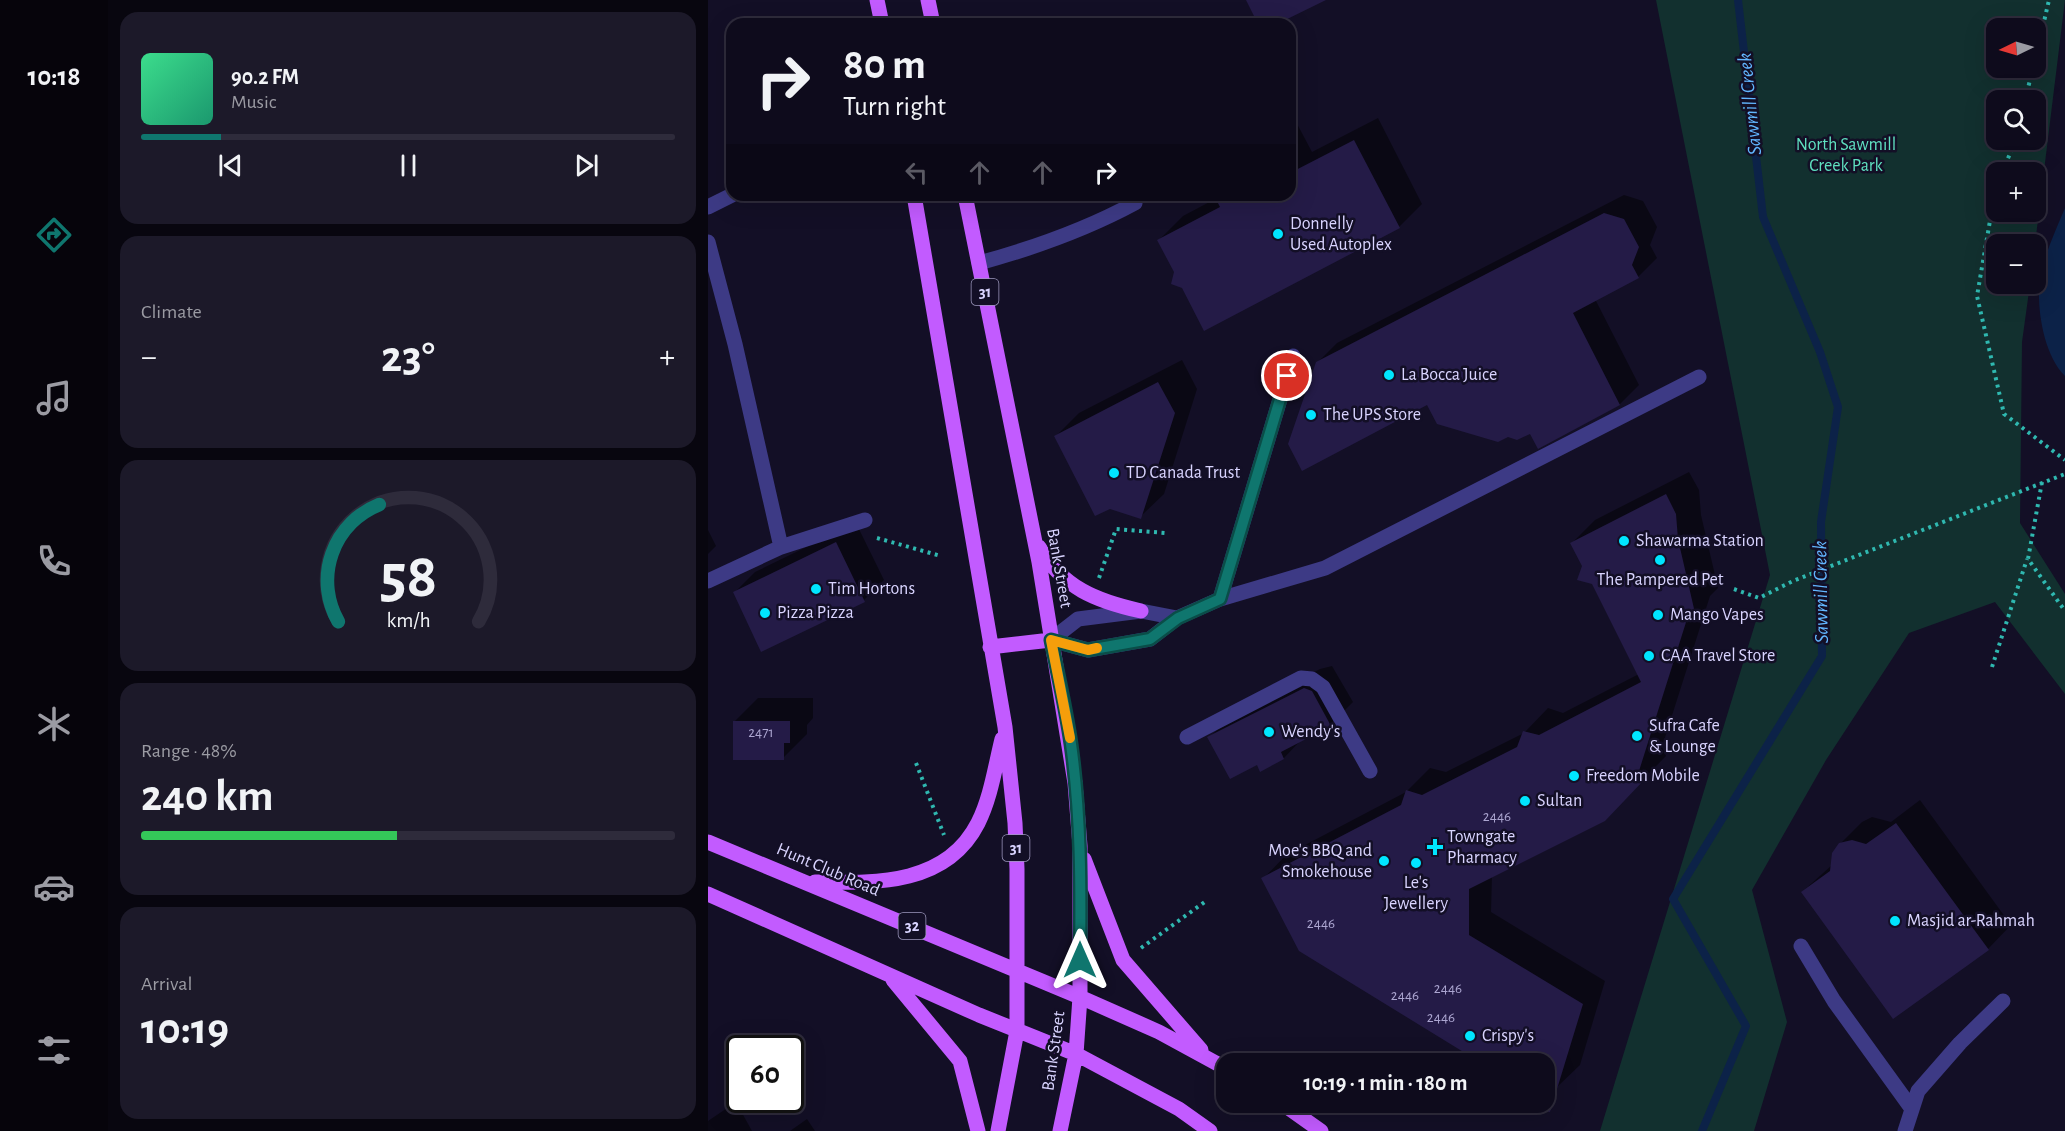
<!DOCTYPE html>
<html lang="en">
<head>
<meta charset="utf-8">
<style>
  :root { --surface:#0e0b1c; --page:#1c1929; --text:#f1f3f6; --muted:#9b9ba3; --line:#2e2b3b; --accent:#0f766e }
  body { margin:0; font-family:"Alegreya Sans",sans-serif; background:var(--page); color:var(--text); height:100vh; display:flex; flex-direction:column; font-size:22px; white-space:nowrap }
  * { box-sizing:border-box; margin:0 }
  p { font-size:20px; color:var(--muted) }
  .icon { flex:none; width:33px; height:33px; fill:none; stroke:currentColor; stroke-width:2; stroke-linecap:round; stroke-linejoin:round }
  .map { position:relative; flex:1; overflow:hidden }
  .details { display:flex; flex-direction:column; gap:12px; padding:12px; background:#08060f; width:600px }
  .details>* { flex:none }
  .top-card { position:absolute; left:18px; top:18px; width:570px; height:183px; border-radius:18px; box-shadow:0 6px 24px #0002,0 0 0 2px var(--line); background:#0e0b1c; color:var(--text); overflow:hidden }
  .needle { width:39px; rotate:265deg }
  .fabs { position:absolute; left:1278px; top:18px; display:grid; gap:12px }
  .fabs a { display:grid; place-items:center; width:60px; height:60px; border-radius:12px; background:var(--surface); box-shadow:0 6px 24px #0002,0 0 0 2px var(--line); font-size:30px }
  .speed { position:absolute; left:18px; top:1035px; display:flex; gap:12px; font-size:30px; font-weight:700; text-align:center }
  .speed>* { display:grid; place-content:center; width:78px; height:78px; border-radius:50%; background:var(--surface); box-shadow:0 6px 24px #0002,0 0 0 2px var(--line); line-height:1 }
  .speed .limit { border:3px solid #111; border-radius:9px; background:#fff; color:#111 }
  .pin { position:absolute; display:grid; place-items:center; width:51px; height:51px; color:#fff; margin:-26px; border:3px solid #fff; border-radius:50%; box-shadow:0 2px 6px #0007 }
  .me { position:absolute; width:66px; margin:-33px; rotate:0deg; stroke-linejoin:round; filter:drop-shadow(0 0 4px #0008) }
  .turn { display:flex; align-items:center; gap:21px; height:126px; padding:0 18px; font-size:27px }
  .turn .icon { width:78px; height:78px; stroke-width:2.5 }
  .turn b { display:block; font-size:42px; line-height:51px }
  .lanes { display:flex; align-items:center; height:57px; padding:0 18px; background:#0003; justify-content:center; gap:30px; direction:ltr }
  .lanes .off { opacity:.35 }
  .big { font-size:45px; font-weight:600; line-height:1.1 }
  .details .tile { flex:1; display:flex; flex-direction:column; justify-content:center; gap:9px; min-width:0; padding:0 21px; border-radius:18px; background:var(--page) }
  .details .dial { align-items:center; gap:0 }
  .dial svg { height:156px; overflow:visible; fill:none; stroke:var(--line); stroke-width:7; stroke-linecap:round; text-anchor:middle }
  .dial text { fill:var(--text); stroke:none }
  .song { display:flex; align-items:center; gap:18px }
  .cover { width:72px; height:72px; border-radius:9px; background:linear-gradient(135deg,hsl(150 70% 55%),hsl(160 70% 35%)) }
  .played { height:6px; border-radius:3px; background:linear-gradient(90deg,var(--accent) 15%,var(--line) 15%) }
  .keys { display:flex; justify-content:space-around; direction:ltr }
  .heat { display:flex; justify-content:space-between; align-items:center; font-size:33px; direction:ltr }
  .charge { height:9px; border-radius:4px; background:linear-gradient(90deg,#34c759 48%,var(--line) 0) }
  .trip { position:absolute; left:508px; top:1053px; width:339px; height:60px; border-radius:18px; background:var(--surface); box-shadow:0 6px 24px #0002,0 0 0 2px var(--line); font-weight:600; line-height:60px; text-align:center }
  main { display:flex; flex:1; min-height:0 }
  .tabs { display:flex; flex-direction:column; width:108px; justify-content:space-around; align-items:center; background:#06040b; color:var(--muted) }
  .tabs .icon { width:42px; height:42px }
  .tabs .selected { color:var(--accent) }
  .tabs b { font-size:27px; color:var(--text) }
  .map>svg:first-child { display:block }
  .green { fill:#12302f; fill-rule:evenodd }
  .water { fill:#0c2248 }
  .shadow { fill:#0007 }
  .lines { fill:none; stroke-linecap:round; stroke-linejoin:round }
  .stream { stroke:#0c2248; stroke-width:8 }
  .building { fill:#241b47 }
  .path { stroke:#2fb8b0; stroke-width:4; stroke-dasharray:3 4.5; stroke-linecap:butt }
  .lane { stroke:#3d3a85; stroke-width:15 }
  .primary { stroke:#c25bff; stroke-width:15 }
  .route-casing { stroke:#0a4d48; stroke-width:15 }
  .route { stroke:#0f766e; stroke-width:10 }
  .slow { stroke:#f59e0b; stroke-width:10 }
  .poi-dot { fill:#00e5ff; stroke:#130f26; stroke-width:2 }
  .labels { text-anchor:middle; dominant-baseline:central; stroke-width:5; stroke-linejoin:round; paint-order:stroke }
  .number-label { font-size:15px; fill:#aca6d1 }
  .shield { fill:#130f26; stroke:#9e99be; stroke-width:1.5 }
  .shield-label { font-size:16px; font-weight:bold; fill:#d9d4ff }
  .park-label { font-size:18px; fill:#5fe0c0; stroke:#130f26 }
  .poi-label { font-size:18px; fill:#d9d4ff; stroke:#130f26; text-anchor:start }
  .street-label { font-size:18px; fill:#d9d4ff; stroke:#130f26 }
  .water-label { font-size:20px; font-style:italic; fill:#62b6ff; stroke:#130f26 }
</style>
</head>
<body>
<main>
<nav class="tabs">
<b>10:18</b>
<svg class="icon selected" aria-label="directions" viewBox="0 0 24 24"><path d="M12 3l9 9-9 9-9-9zM9 14v-3h6M13 9l2 2-2 2"/></svg>
<svg class="icon" aria-label="music" viewBox="0 0 24 24"><path d="M9 18V5l10-2v13"/><circle cx="6" cy="18" r="3"/><circle cx="16" cy="16" r="3"/></svg>
<svg class="icon" aria-label="phone" viewBox="0 0 24 24"><path d="M5 4h4l2 5-3 2q2 4 5 5l2-3 5 2v4C11 20 4 13 5 4z"/></svg>
<svg class="icon" aria-label="climate" viewBox="0 0 24 24"><path d="M12 3v18M4 7l16 10M4 17L20 7"/></svg>
<svg class="icon" aria-label="car" viewBox="0 0 24 24"><path d="M5 17H2v-5l4-1 3-4h7l3 4 3 1v5h-3M9 17h6M6 11h13"/><circle cx="7" cy="17" r="2"/><circle cx="17" cy="17" r="2"/></svg>
<svg class="icon" aria-label="filters" viewBox="0 0 24 24"><path d="M4 7h16M4 17h16"/><circle cx="9" cy="7" r="2"/><circle cx="15" cy="17" r="2"/></svg>
</nav>
<section class="details">
<div class="tile">
<div class="song"><i class="cover"></i><div><b>90.2 FM</b><p>Music</p></div></div>
<div class="played"></div>
<div class="keys"><svg class="icon" aria-label="previous" viewBox="0 0 24 24"><path d="M18 5L8 12l10 7zM5 5v14"/></svg><svg class="icon" aria-label="pause" viewBox="0 0 24 24"><path d="M8 5v14M16 5v14"/></svg><svg class="icon" aria-label="next" viewBox="0 0 24 24"><path d="M6 5l10 7-10 7zM19 5v14"/></svg></div>
</div>
<div class="tile"><p>Climate</p>
<div class="heat"><a>−</a><b class="big">23°</b><a>+</a></div>
</div>
<div class="tile dial"><svg viewBox="0 0 100 80">
<path d="M14 69A42 42 0 1 1 86 69"/>
<path d="M14 69A42 42 0 0 1 35 9" stroke="#0f766e"/>
<text x="50" y="56" font-size="32" font-weight="700">58</text>
<text x="50" y="72" font-size="11">km/h</text>
</svg></div>
<div class="tile"><p>Range · 48%</p><b class="big">240 km</b><div class="charge"></div></div>
<div class="tile"><p>Arrival</p><b class="big">10:19</b></div>
</section>
<div class="map">
<svg width="1357" height="1131" viewBox="0 0 1357 1131">
  <rect width="100%" height="100%" fill="#130f26"/>
  <!-- green -->
  <path class="green" d="M948 0H1357L1327 244H1288V284H1322L1314 342 1312 523 1357 594V694L1287 602 1201 633 1118 760 1044 890 1079 1022 1046 1131H892L1062 575ZM1328 28V68H1288V28ZM1328 100V140H1288V100ZM1288 172H1328V212H1288Z"/>
  <!-- water -->
  <path class="water" d="M1357 208V376C1337 356 1330 316 1331 288 1333 261 1347 232 1357 208Z"/>
  <!-- shadow -->
  <path class="shadow" d="M586 118 604 152 670 118 714 204 691 227 467 272 451 240 475 216 509 198 508 195H582V120Z
    M916 195 935 201 949 227 942 245 949 258 930 277 887 299 931 385 912 404 830 447 822 432 720 403 609 363 629 343Z
    M474 360 489 389 456 494 432 517 348 436 371 413Z
    M981 472 991 490 993 515 1010 588 1002 596 954 747 958 756 896 819 784 876 783 912 897 981 872 1065 848 1088 837 1091V1064L555 879 578 855 698 792 722 768 738 772 816 733 840 708 855 713 931 674 864 543 887 520Z
    M148 523 176 580 156 600 27 592 47 572Z
    M0 530 8 546 0 554Z
    M624 666 645 702 622 725 593 740 576 758 553 770 549 763 501 738 525 714 612 669Z
    M50 698H105V718L99 725V734L75 758 26 722Z
    M1212 800 1303 925 1280 949 1094 892 1124 865 1130 846 1154 822 1164 817 1183 822Z
    M28 1102 44 1131H0V1121Z
    M99 1119 107 1131H82Z"/>
  <g class="lines">
    <!-- stream -->
    <path class="stream" d="M994 1131 1038 1026 965 899 1114 656 1113 522 1130 407 1112 352 1055 217 1030 0"/>
  </g>
  <!-- building -->
  <path class="building" d="M538 0H618L569 24H550Z
    M646 140 692 228 496 331 474 288 463 284 466 272 449 240 512 207 506 195H582V173Z
    M896 213 916 219 931 247 924 265 931 278 865 313 912 405 830 449 822 434 809 440 800 437 790 442 729 424 719 405 594 471 580 444 608 362Z
    M450 382 467 413 433 519 402 509 387 516 346 436Z
    M958 494 968 514 970 539 987 613 980 616 931 771 936 780 897 821 761 889V935L875 1004 842 1112 837 1111V1064H775L591 951 553 878 693 805 698 790 714 795 809 747 815 731 831 735 933 682 884 584 869 580 874 566 862 543Z
    M128 542 157 602 53 652 25 592Z
    M596 688 604 691 623 726 573 752 576 759 552 772 549 765 522 779 499 737Z
    M25 721H82V743H76V760H25Z
    M1188 823 1281 950 1185 1019 1093 892 1122 871 1124 853 1131 843 1144 840 1158 844Z"/>
  <g class="lines">
    <!-- path -->
    <path class="path" d="M1328 56 1341 0
      M1317 100 1325 68
      M1294 172 1308 140
      M1288 186 1269 296 1296 414 1357 460
      M1334 482 1320 559 1357 611
      M169 538 233 556
      M391 578 408 529 457 533
      M1026 589 1051 598 1085 581 1357 474
      M1284 667 1319 559
      M208 763 236 835
      M433 948 498 901"/>
    <!-- lane -->
    <path class="lane" d="M0 207 24 195
      M0 242 27 344 73 547
      M271 263C326 248 377 230 427 203L424 195
      M0 581 73 547 157 520
      M512 599 585 356
      M343 640 380 650 442 639 469 618 512 599 617 568 991 377
      M343 640 370 619 433 611 469 618
      M479 737 593 678 604 679 615 687 662 771
      M1093 946 1126 1001 1204 1109
      M1197 1131 1210 1091 1252 1043 1295 1001"/>
    <!-- primary -->
    <path class="primary" d="M169 0 174 24
      M220 0 225 24
      M206 195 297 727 307 823 309 869V1031L290 1131
      M257 195 331 562 367 783 372 846V997L368 1054 352 1131
      M331 547C355 588 388 601 433 611
      M282 647 343 640
      M0 842 372 997 451 1032 519 1069
      M376 859 415 960 493 1050
      M107 882C166 883 238 886 270 823 283 797 287 767 294 739
      M0 894 271 1015 368 1054 471 1109 502 1131
      M185 980 252 1061 270 1131
      M572 1102 613 1131"/>
  </g>
  <g class="lines">
    <!-- route casing -->
    <g class="route-casing">
      <path id="route" d="M372 960C373 888 373 815 363 744 358 709 350 675 343 640L380 650 442 639 470 618 512 599 579 376"/>
    </g>
    <!-- route -->
    <use href="#route" class="route"/>
    <!-- slow -->
    <path class="slow" d="M362 738 343 640 380 650 389 648"/>
  </g>
  <!-- markers -->
  <g class="poi-dot">
    <circle cx="570" cy="234" r="6"/>
    <circle cx="681" cy="375" r="6"/>
    <circle cx="603" cy="415" r="6"/>
    <circle cx="406" cy="473" r="6"/>
    <circle cx="916" cy="541" r="6"/>
    <circle cx="952" cy="560" r="6"/>
    <circle cx="108" cy="589" r="6"/>
    <circle cx="57" cy="613" r="6"/>
    <circle cx="950" cy="615" r="6"/>
    <circle cx="941" cy="656" r="6"/>
    <circle cx="561" cy="732" r="6"/>
    <circle cx="929" cy="736" r="6"/>
    <circle cx="866" cy="776" r="6"/>
    <circle cx="817" cy="801" r="6"/>
    <path d="M724 838h6v6h6v6h-6v6h-6v-6h-6v-6h6z"/>
    <circle cx="676" cy="861" r="6"/>
    <circle cx="708" cy="863" r="6"/>
    <circle cx="1187" cy="921" r="6"/>
    <circle cx="762" cy="1036" r="6"/>
  </g>
  <g class="labels">
    <!-- number labels -->
    <g class="number-label">
      <text x="53" y="732">2471</text>
      <text x="789" y="816">2446</text>
      <text x="613" y="923">2446</text>
      <text x="740" y="988">2446</text>
      <text x="697" y="995">2446</text>
      <text x="733" y="1017">2446</text>
    </g>
    <!-- shield labels -->
    <g class="shield">
      <rect x="263.5" y="279" width="27" height="26" rx="4.5"/>
      <rect x="294.5" y="835" width="27" height="26" rx="4.5"/>
      <rect x="190.5" y="913" width="27" height="26" rx="4.5"/>
    </g>
    <g class="shield-label">
      <text x="277" y="292">31</text>
      <text x="308" y="848">31</text>
      <text x="204" y="926">32</text>
    </g>
    <!-- park labels -->
    <g class="park-label">
      <text x="1138" y="145">North Sawmill<tspan x="1138" dy="21">Creek Park</tspan></text>
    </g>
    <!-- poi labels -->
    <g class="poi-label">
      <text x="582" y="224">Donnelly<tspan x="582" dy="21">Used Autoplex</tspan></text>
      <text x="693" y="375">La Bocca Juice</text>
      <text x="615" y="415">The UPS Store</text>
      <text x="418" y="473">TD Canada Trust</text>
      <text x="928" y="541">Shawarma Station</text>
      <text x="952" y="580" text-anchor="middle">The Pampered Pet</text>
      <text x="120" y="589">Tim Hortons</text>
      <text x="69" y="613">Pizza Pizza</text>
      <text x="962" y="615">Mango Vapes</text>
      <text x="953" y="656">CAA Travel Store</text>
      <text x="941" y="726">Sufra Cafe<tspan x="941" dy="21">&amp; Lounge</tspan></text>
      <text x="573" y="732">Wendy's</text>
      <text x="878" y="776">Freedom Mobile</text>
      <text x="829" y="801">Sultan</text>
      <text x="739" y="837">Towngate<tspan x="739" dy="21">Pharmacy</tspan></text>
      <text x="664" y="851" text-anchor="end">Moe's BBQ and<tspan x="664" dy="21">Smokehouse</tspan></text>
      <text x="708" y="883" text-anchor="middle">Le's<tspan x="708" dy="21">Jewellery</tspan></text>
      <text x="1199" y="921">Masjid ar-Rahmah</text>
      <text x="774" y="1036">Crispy's</text>
    </g>
    <!-- street labels -->
    <g class="street-label">
      <text transform="translate(351 568) rotate(80)">Bank Street</text>
      <text transform="translate(120 870) rotate(23)">Hunt Club Road</text>
      <text transform="translate(346 1051) rotate(-82)">Bank Street</text>
    </g>
    <!-- water labels -->
    <g class="water-label">
      <text transform="translate(1042 104) rotate(-96)">Sawmill Creek</text>
      <text transform="translate(1113 592) rotate(-91)">Sawmill Creek</text>
    </g>
  </g>
</svg>
<div class="fabs">
<a><svg class="needle" viewBox="-14 -14 28 28"><path d="M0-13l5 13h-10z" fill="#e53935"/><path d="M0 13l5-13h-10z" fill="#9b9ba3"/></svg></a>
<a><svg class="icon" aria-label="search" viewBox="0 0 24 24"><circle cx="10" cy="10" r="6"/><path d="M15 15l6 6"/></svg></a>
<a>+</a>
<a>−</a>
</div>
<div class="speed"><div class="limit">60</div></div>
<div class="pin" style="left:579px;top:376px;background:#d93025"><svg class="icon" aria-label="arrive" viewBox="0 0 24 24"><path d="M6 21V4h12l-3 4 3 4H6"/></svg></div>
<svg class="me" style="left:372px;top:960px" viewBox="-20 -20 40 40"><path d="M0-17L14 15 0 8-14 15z" fill="#0f766e" stroke="#fff" stroke-width="4"/></svg>
<div class="trip">10:19 · 1 min · 180 m</div>
<div class="top-card">
<div class="turn"><svg class="icon" aria-label="right" viewBox="0 0 24 24"><path d="M7 20v-9h11M14 6l5 5-5 5"/></svg><div><b>80 m</b>Turn right</div></div>
<div class="lanes"><svg class="icon off" aria-label="left" viewBox="0 0 24 24"><path d="M17 20v-9H6M10 6l-5 5 5 5"/></svg><svg class="icon off" aria-label="ahead" viewBox="0 0 24 24"><path d="M12 20V5M6 11l6-6 6 6"/></svg><svg class="icon off" aria-label="ahead" viewBox="0 0 24 24"><path d="M12 20V5M6 11l6-6 6 6"/></svg><svg class="icon" aria-label="right" viewBox="0 0 24 24"><path d="M7 20v-9h11M14 6l5 5-5 5"/></svg></div>
</div>
</div>
</main>
</body>
</html>
